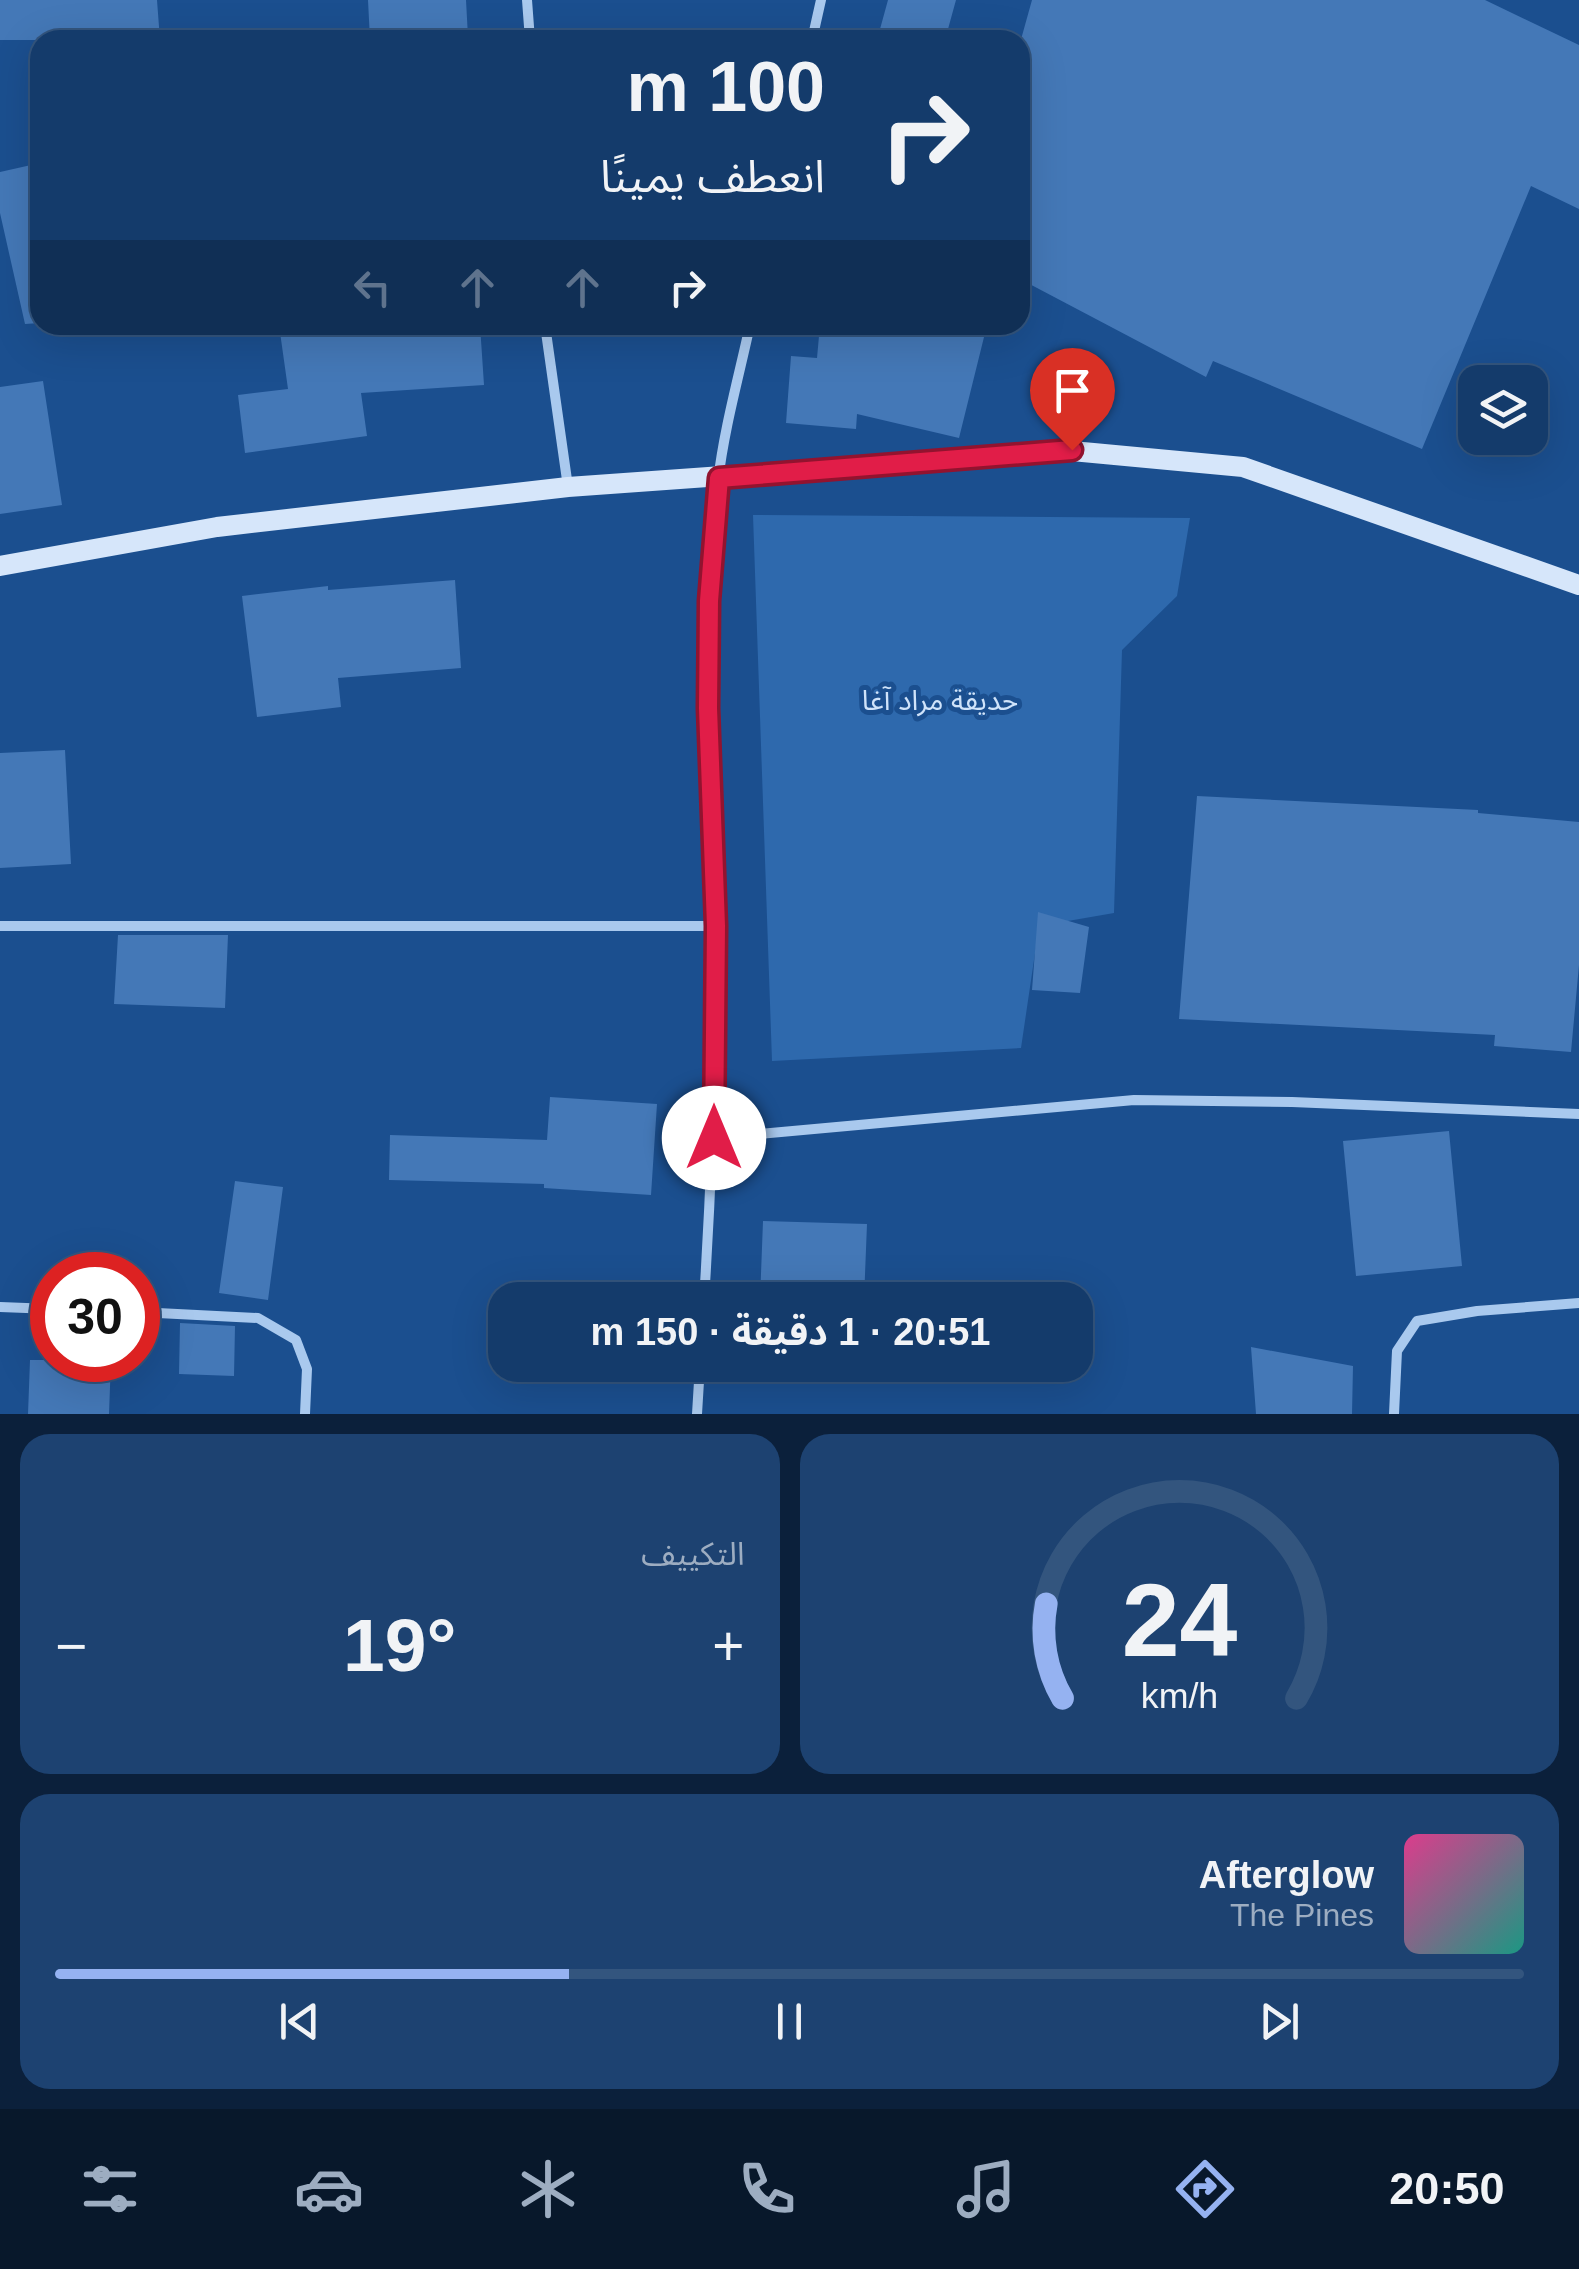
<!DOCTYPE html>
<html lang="ar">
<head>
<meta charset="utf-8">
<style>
  :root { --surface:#143b6b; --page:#1d4271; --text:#f1f3f6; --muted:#9dadc1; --line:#33557e; --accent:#95b2f1 }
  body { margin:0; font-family:Arial,"Noto Sans Arabic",sans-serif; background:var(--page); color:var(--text); direction:rtl; height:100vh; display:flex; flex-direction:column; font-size:38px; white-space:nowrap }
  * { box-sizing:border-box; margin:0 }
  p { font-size:32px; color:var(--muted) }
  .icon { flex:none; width:55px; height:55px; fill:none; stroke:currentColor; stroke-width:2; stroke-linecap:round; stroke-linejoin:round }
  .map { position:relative; height:1414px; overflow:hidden; direction:ltr }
  .side { display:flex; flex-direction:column; gap:20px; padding:20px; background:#0b203b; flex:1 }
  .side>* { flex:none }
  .banner { position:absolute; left:30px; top:30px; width:1000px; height:305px; border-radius:30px; box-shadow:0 10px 40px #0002,0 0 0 2px var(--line); direction:rtl; background:#143b6b; color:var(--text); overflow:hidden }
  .fabs { position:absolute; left:1458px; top:365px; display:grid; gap:20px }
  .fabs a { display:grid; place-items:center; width:90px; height:90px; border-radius:20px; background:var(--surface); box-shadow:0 10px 40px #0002,0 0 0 2px var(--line); font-size:50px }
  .speed { position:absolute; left:30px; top:1252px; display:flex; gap:20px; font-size:50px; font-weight:700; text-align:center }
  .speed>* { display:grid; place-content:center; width:130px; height:130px; border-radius:50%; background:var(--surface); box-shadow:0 10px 40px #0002,0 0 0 2px var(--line); line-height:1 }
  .speed .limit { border:15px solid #d22; background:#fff; color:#111 }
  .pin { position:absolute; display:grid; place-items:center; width:85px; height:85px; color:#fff; margin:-102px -42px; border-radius:50% 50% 50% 0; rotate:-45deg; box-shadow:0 0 10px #0007 }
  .pin .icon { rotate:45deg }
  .me { position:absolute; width:110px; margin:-55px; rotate:0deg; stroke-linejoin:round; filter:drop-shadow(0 0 8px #0008) }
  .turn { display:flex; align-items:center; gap:35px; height:210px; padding:0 40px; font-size:45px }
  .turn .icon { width:130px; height:130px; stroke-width:2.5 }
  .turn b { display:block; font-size:70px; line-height:85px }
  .lanes { display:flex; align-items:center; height:95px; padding:0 40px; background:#0003; justify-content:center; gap:50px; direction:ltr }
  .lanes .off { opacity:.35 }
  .big { font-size:75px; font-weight:700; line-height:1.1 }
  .side .card { flex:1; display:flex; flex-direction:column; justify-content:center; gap:15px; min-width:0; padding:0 35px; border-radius:30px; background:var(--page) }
  .side .dial { align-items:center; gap:0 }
  .dial svg { height:260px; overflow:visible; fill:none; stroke:var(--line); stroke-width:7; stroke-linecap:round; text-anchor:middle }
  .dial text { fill:var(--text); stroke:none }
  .song { display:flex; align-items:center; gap:30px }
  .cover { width:120px; height:120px; border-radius:15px; background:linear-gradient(135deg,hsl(330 70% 55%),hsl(170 70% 35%)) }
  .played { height:10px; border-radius:5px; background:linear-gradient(90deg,var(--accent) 35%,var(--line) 35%) }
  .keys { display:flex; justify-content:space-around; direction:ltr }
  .heat { display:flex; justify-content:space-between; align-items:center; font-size:55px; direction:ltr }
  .side .tiles { flex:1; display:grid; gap:20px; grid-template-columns:1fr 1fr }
  .card:last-child { grid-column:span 2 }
  .trip { position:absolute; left:488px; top:1282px; width:605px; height:100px; border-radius:30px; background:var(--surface); box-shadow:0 10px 40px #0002,0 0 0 2px var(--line); font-weight:700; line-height:100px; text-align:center; direction:rtl }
  .tab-bar { display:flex; height:160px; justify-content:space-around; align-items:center; background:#08182b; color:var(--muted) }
  .tab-bar .icon { width:70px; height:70px }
  .tab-bar .selected { color:var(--accent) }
  .tab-bar b { font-size:45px; color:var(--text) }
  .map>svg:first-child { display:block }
  .green { fill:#2e69ad }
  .building { fill:#4478b7 }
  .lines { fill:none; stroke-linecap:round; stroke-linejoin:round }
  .street { stroke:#a9c9ee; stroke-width:10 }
  .secondary { stroke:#d6e6fa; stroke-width:20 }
  .route-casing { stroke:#92132f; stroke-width:25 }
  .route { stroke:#e11d48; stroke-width:18 }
  .labels { text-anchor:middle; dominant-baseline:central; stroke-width:10; stroke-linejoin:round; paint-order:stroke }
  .park-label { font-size:28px; fill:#cfe3fa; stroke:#1b4f8f }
</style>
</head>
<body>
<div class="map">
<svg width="1579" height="1414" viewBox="0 0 1579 1414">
  <rect width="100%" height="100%" fill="#1b4f8f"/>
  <!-- green -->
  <path class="green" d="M753 515 1190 518 1177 596 1122 650 1114 913 1039 926 1021 1048 772 1061Z"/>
  <!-- building -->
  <path class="building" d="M0 0H157L160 40H0Z
    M368 0H466L468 37 370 40Z
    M888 0H956L945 40H877Z
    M1032 0H1485L1579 45V209L1531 186 1422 449 1213 361 1206 377 1020 279V43Z
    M40 163V323L25 324 0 213V172Z
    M279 325H480L484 385 361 393 367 436 245 453 238 395 288 389Z
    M820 325H987L959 438 857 414 856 429 786 423 791 356 817 358Z
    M43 381 62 505 0 514V387Z
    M455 580 461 668 338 678 341 707 257 717 242 596 328 586V590Z
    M65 750 71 864 0 868V753Z
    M1197 796 1478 810V813L1579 822V965L1571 1052 1494 1046 1495 1035 1179 1019Z
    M1038 912 1089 927 1080 993 1032 990Z
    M118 935H228L225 1008 114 1004Z
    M550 1097 657 1104 651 1195 544 1188V1184L389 1180 390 1135 547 1140Z
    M1449 1131 1462 1266 1356 1276 1343 1141Z
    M235 1181 283 1187 268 1300 219 1293Z
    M763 1221 867 1224 864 1300H760Z
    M180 1323 235 1326 234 1376 179 1374Z
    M1251 1347 1353 1366 1352 1414H1256Z
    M30 1360H111L109 1414H28Z"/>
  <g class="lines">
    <!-- street -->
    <path class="street" d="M527 0 530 40
      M812 40 821 0
      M545 325 568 487
      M0 926H716
      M714 1138 1134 1100 1292 1102 1579 1114
      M704 1300C712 1176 716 1053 716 928 715 779 702 631 718 481 724 429 739 376 750 325
      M0 1307 52 1309
      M138 1312 258 1318 296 1340 307 1369 305 1414
      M697 1414 700 1365
      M1394 1414 1397 1351 1417 1321 1477 1311 1579 1303"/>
    <!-- secondary -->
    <path class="secondary" d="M0 566 217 527 568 487 1072 451 1243 467 1579 585"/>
  </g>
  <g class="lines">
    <!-- route casing -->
    <g class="route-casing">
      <path id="route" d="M714 1138 716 926 708 708 709 601 719 478 1072 450"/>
    </g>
    <!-- route -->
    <use href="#route" class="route"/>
  </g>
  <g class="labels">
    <!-- park labels -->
    <g class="park-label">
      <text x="940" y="700">حديقة مراد آغا</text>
    </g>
  </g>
</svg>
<div class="fabs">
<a><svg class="icon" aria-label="layers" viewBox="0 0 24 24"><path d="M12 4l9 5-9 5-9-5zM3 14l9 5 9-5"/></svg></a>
</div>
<div class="speed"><div class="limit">30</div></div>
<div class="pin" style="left:1072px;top:450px;background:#d93025"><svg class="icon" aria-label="arrive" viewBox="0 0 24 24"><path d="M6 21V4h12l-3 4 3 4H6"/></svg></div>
<svg class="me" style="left:714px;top:1138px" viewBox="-20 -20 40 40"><circle r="19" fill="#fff"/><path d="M0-13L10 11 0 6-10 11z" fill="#e11d48"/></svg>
<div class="trip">20:51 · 1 دقيقة · 150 m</div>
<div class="banner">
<div class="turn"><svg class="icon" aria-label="right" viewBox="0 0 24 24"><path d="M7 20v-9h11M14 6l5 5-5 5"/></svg><div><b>100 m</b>انعطف يمينًا</div></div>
<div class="lanes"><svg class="icon off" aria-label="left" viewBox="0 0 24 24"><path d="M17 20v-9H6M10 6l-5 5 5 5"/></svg><svg class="icon off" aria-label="ahead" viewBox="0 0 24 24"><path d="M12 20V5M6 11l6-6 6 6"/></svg><svg class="icon off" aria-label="ahead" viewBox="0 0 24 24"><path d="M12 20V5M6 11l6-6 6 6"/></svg><svg class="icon" aria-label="right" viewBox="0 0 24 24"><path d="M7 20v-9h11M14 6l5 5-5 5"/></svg></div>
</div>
</div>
<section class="side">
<div class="tiles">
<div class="card dial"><svg viewBox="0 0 100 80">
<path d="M14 69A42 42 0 1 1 86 69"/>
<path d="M14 69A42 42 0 0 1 9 40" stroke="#95b2f1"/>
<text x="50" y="56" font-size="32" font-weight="700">24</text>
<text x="50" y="72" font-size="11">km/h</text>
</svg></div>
<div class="card"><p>التكييف</p>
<div class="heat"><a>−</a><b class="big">19°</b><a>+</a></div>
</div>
<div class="card">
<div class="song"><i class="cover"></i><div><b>Afterglow</b><p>The Pines</p></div></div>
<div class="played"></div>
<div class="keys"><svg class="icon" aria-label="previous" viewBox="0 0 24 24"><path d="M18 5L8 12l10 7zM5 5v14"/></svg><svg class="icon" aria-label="pause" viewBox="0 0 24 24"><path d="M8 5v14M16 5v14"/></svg><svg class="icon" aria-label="next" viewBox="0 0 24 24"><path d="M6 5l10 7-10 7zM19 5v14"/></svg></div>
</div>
</div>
</section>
<nav class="tab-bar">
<b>20:50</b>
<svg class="icon selected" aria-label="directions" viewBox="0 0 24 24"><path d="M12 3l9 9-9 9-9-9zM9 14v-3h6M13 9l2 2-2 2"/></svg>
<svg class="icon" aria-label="music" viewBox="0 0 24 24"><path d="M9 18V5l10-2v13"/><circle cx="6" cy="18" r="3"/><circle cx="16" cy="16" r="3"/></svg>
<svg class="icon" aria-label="phone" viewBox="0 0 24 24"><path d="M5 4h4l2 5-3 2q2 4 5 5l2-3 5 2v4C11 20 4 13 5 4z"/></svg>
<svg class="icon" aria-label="climate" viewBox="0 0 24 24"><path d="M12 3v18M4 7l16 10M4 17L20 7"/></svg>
<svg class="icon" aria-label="car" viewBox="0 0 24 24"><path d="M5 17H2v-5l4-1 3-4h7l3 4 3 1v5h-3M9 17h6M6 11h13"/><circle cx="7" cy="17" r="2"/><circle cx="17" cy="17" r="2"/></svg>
<svg class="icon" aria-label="filters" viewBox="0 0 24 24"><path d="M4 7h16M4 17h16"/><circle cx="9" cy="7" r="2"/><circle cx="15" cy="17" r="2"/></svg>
</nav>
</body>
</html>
